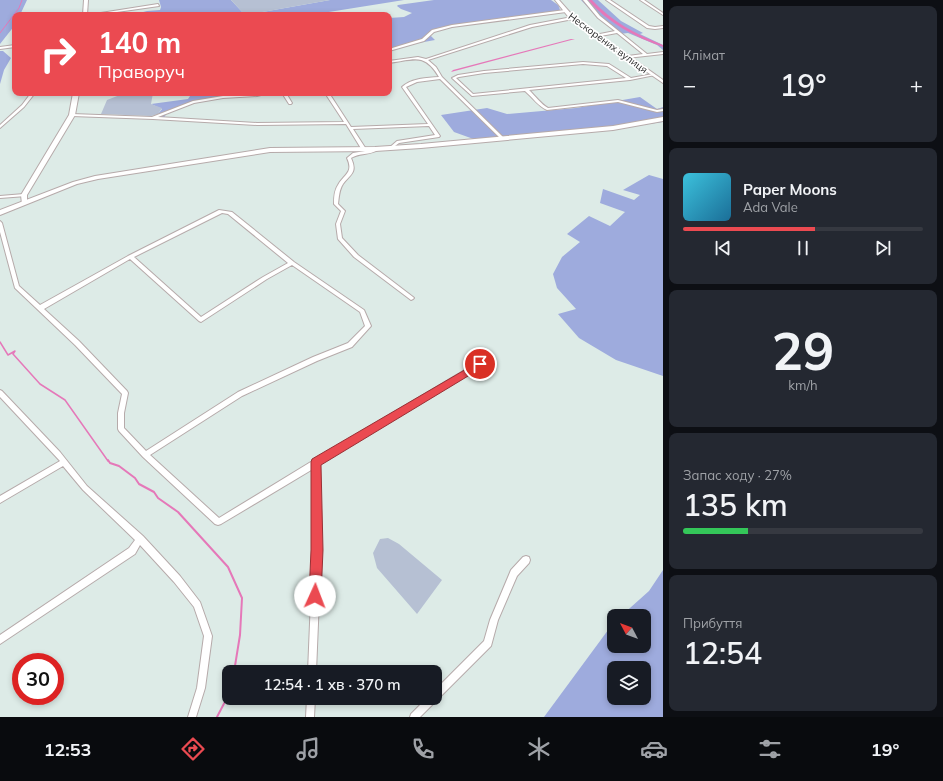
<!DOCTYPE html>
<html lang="uk">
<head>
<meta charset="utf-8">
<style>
  :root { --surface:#171b24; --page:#242831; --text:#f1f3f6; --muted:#9ea1a6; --line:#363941; --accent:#eb4a51 }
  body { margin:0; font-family:Mulish,sans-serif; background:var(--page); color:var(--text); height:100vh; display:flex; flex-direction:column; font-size:15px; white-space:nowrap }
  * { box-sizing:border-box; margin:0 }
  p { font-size:13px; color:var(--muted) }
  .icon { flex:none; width:22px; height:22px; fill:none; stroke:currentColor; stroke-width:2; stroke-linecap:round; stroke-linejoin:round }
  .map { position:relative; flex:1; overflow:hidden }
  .drawer { display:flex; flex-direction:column; gap:6px; padding:6px; background:#0d0f14; width:280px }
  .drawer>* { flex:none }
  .top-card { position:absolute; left:12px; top:12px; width:380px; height:84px; border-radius:8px; box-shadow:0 2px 6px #0003; background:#eb4a51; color:#fff; overflow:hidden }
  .needle { width:26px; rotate:311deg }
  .controls { position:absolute; left:607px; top:609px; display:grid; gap:8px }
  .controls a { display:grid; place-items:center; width:44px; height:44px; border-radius:8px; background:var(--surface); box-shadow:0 2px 6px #0003; font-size:20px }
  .speed { position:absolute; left:12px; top:653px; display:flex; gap:8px; font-size:20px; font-weight:700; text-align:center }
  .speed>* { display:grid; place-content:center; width:52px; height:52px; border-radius:50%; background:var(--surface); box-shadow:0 2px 6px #0003; line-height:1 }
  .speed .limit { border:6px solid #d22; background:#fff; color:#111 }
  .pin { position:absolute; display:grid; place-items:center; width:34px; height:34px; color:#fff; margin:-17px; border:2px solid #fff; border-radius:50%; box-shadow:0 1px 4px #0007 }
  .me { position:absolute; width:44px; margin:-22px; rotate:2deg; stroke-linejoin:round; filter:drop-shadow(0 0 3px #0008) }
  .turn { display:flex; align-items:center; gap:14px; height:84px; padding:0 20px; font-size:18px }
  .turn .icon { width:52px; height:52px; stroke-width:2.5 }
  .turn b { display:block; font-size:28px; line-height:34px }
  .big { font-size:30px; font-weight:600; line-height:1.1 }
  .drawer .widget { flex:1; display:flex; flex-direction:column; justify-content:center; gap:6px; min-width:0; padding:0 14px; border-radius:8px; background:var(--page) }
  .drawer .dial { align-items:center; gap:0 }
  .dial b { font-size:52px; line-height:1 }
  .song { display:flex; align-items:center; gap:12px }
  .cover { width:48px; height:48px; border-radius:6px; background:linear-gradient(135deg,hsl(190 70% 55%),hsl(200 70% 35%)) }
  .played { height:4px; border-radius:2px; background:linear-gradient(90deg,var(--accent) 55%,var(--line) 55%) }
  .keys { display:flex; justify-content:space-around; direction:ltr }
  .heat { display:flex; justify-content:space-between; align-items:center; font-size:22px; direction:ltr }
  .charge { height:6px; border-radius:3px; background:linear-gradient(90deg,#34c759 27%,var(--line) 0) }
  .trip { position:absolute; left:222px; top:665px; width:220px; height:40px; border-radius:8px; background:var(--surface); box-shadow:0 2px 6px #0003; font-weight:600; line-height:40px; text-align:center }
  .dock { display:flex; height:64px; justify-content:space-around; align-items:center; background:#090b0e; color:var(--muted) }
  .dock .icon { width:28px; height:28px }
  .dock .selected { color:var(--accent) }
  .dock b { font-size:18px; color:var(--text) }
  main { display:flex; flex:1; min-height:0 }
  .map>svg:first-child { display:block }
  .green { fill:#9eabdd; fill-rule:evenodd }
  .cemetery { fill:#b6c0d3 }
  .water { fill:#e578b9 }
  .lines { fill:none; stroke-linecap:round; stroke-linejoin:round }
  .stream-far2 { stroke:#e578b9; stroke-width:1 }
  .stream-far1 { stroke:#e578b9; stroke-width:1.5 }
  .stream { stroke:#e578b9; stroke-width:2 }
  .canal { fill:#e578b9; fill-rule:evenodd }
  .minor-casing { stroke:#b6aaaa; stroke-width:2 }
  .tertiary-casing { stroke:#b6aaaa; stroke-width:2 }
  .secondary-casing { stroke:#b6aaaa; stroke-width:2 }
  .minor { fill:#fff; fill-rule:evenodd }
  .tertiary { fill:#fff; fill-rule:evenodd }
  .secondary { fill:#fff; fill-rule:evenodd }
  .route { fill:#eb4a51; stroke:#993035 }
  .labels { text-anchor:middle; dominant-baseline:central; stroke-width:3.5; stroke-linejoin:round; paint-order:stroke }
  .far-street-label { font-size:10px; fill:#2a2a2a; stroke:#fff }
</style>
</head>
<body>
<main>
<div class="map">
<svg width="663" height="717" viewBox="0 0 663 717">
  <rect width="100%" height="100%" fill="#ddebe7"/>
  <!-- green -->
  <path class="green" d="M0 0H27L20 15H15V25L0 44Z
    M159 0H231L245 15H132L147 11 160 10 161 7Z
    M330 0H404L310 15H246Z
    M434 0H551C556 4 560 4 560 12L446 28 435 30 429 34 435 40 413 44 389 51V18L404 17 412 13 401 9 397 6 398 5Z
    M581 0H598L621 21 643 33 640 34 663 45V50L657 45 628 33 619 34 598 18Z
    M0 51H3L11 58 4 70 0 84Z
    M192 93H284L285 95C256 96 194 96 169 111 167 112 165 116 164 118L158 114 162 109 151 104 188 99Z
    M640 97 657 109 663 107V122L591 132 479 141 454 132 441 115 487 108 507 114 576 108Z
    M649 175 663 179V376L616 360 579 338 558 314 576 309 557 288 553 274 562 257 580 242 567 234 589 216 610 226 625 212 600 203 603 189 634 200 640 195 623 190Z
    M663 570V717H544L614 622V646H644V616H621L649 591ZM614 668H644V698H614Z"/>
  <!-- cemetery -->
  <path class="cemetery" d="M231 0H330L245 15Z
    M125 93H153L151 104 162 108 158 114 151 116 101 114 107 100Z
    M388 538 399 544 442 580 417 614 377 568 373 553 380 539Z"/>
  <!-- water -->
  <path class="water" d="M571 39H575L451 72 453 70Z"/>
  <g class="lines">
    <!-- stream-far2 -->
    <path class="stream-far2" d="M0 33 19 8 22 0"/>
    <!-- stream-far1 -->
    <path class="stream-far1" d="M0 342 8 355 15 351 13 354 40 384 65 400 108 461"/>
    <!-- stream -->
    <path class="stream" d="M108 460 110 463 119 466 135 478 139 484 154 492 158 498 178 512 228 567 242 598 240 635 234 672
      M217 717 229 694"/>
    <!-- canal -->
    <path class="canal" d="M588 0H592C612 22 636 34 663 45V47C635 37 608 23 588 0Z"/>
    <!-- minor casing -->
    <g class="minor-casing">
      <path id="minor" d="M583 0H587L600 16 647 54 663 52V54L627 58 626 57 628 56 643 54 617 33 595 37V35L615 31 598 18Z
        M606 0H610L649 26 655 27 663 26V28L655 29 647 28Z
        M640 0H644L663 13V15Z
        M158 4 159 6 96 15H88Z
        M565 10H566V12L452 27 434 32 424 41 389 51V49L422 39 432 30 452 25Z
        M572 17 574 18 573 19 532 27 428 60 436 67 442 77 503 137V139H501L440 79 417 82 406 87 440 136 439 137 399 143 391 149 389 148 397 141 435 135 429 126 353 129 366 149 364 150H362L346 124 257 125 153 119 72 116 70 115 72 114 152 117 193 101 223 96 269 93 257 96 223 98 194 103 158 117 257 123 344 122 325 93H329L351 127 428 124 402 87C412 78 426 78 439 77 424 52 414 60 389 63V61L418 57 426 59 530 25Z
        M15 45V47L0 49V47Z
        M583 62 609 64 631 78 653 74 655 75 630 80 529 90C534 95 542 105 548 108L618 100 657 110 663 109V111L657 112 618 102 547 110C539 107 532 97 525 91L472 96 452 78 458 75 484 71ZM583 64 607 66 626 78 473 94 456 78 459 77 484 73Z
        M31 93H35L24 107 0 128V125L22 105Z
        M282 93H286L292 103 291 104H289Z
        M373 148H377L378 150C370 155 359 153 351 158 358 173 350 174 343 184 339 190 339 197 338 204L345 211 340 224 342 238 358 255 413 297 414 298 413 299 411 300 354 257 338 239 336 224 341 211 334 204C334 198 334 191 338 185 344 174 354 173 347 158L353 153 371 150H373Z
        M24 194 26 195V196L0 198V196Z
        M219 210 232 212 294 262 364 310 371 326 352 347 317 361 242 396 150 455 219 518 314 460 478 362H482L483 364 482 366 319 464 321 550 316 672H308L313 550V469L221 524 218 525 215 524 143 457 119 431 118 429V413L122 394 75 345 15 288 0 232V221L2 223 19 286 40 305 128 256ZM222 213 228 214 288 263 263 277 201 317 134 257ZM130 259 199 321 201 322 267 279 292 265 360 312 365 326 348 343 313 357 238 392 146 451 124 428V413L128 393 127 391 79 341 44 309Z
        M0 390 2 391 60 452 87 486 143 536 180 576 200 602 212 636 205 688 196 717H188L197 688 204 636 194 607 174 582 140 545 135 554 0 644V635L129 548 135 540 83 490 63 466 0 503V496L60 461 0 397Z
        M526 556 529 557 530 560 529 563 517 576 498 620 491 646 420 717H410L411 714 427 698H435V690L484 641 490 620 511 570 523 557Z
        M307 698H315L314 717H306Z"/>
    </g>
    <!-- tertiary casing -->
    <g class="tertiary-casing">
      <path id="tertiary" d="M84 0H88L87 15H83Z
        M555 0H559L574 17 663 80V83L570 19Z
        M73 93H79L75 115 27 195V203L24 205 22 204 21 195 69 115Z"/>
    </g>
    <!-- secondary casing -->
    <g class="secondary-casing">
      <path id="secondary" d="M663 117V121L613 130 421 148 375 151 270 152 98 179 77 184 0 215V210L73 182 95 176 270 148 375 147 421 144 613 126Z"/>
    </g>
    <!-- minor -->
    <use href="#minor" class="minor"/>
    <!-- tertiary -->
    <use href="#tertiary" class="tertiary"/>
    <!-- secondary -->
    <use href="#secondary" class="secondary"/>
  </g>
  <!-- route -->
  <path class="route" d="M480 361 484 364 483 367 321 465 323 550 321 596 319 600 315 602 311 600 309 596 311 550V462L312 459Z"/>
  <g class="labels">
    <!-- far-street labels -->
    <g class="far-street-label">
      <text transform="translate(608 43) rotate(36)">Нескорених вулиця</text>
    </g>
  </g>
</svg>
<div class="controls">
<a><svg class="needle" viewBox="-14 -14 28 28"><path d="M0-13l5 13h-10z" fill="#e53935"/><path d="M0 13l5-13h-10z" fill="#9ea1a6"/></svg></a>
<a><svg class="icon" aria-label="layers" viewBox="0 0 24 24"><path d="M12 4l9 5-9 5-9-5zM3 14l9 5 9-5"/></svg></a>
</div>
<div class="speed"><div class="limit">30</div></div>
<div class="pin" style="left:480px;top:364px;background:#d93025"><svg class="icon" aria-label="arrive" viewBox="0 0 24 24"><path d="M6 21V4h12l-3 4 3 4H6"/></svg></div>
<svg class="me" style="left:315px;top:596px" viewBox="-20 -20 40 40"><circle r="19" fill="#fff"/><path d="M0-13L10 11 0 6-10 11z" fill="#eb4a51"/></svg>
<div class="trip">12:54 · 1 хв · 370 m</div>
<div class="top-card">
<div class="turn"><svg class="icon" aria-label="right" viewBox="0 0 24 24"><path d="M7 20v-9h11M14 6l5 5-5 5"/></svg><div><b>140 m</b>Праворуч</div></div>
</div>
</div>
<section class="drawer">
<div class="widget"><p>Клімат</p>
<div class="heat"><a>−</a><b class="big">19°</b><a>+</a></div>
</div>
<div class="widget">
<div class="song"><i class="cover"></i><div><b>Paper Moons</b><p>Ada Vale</p></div></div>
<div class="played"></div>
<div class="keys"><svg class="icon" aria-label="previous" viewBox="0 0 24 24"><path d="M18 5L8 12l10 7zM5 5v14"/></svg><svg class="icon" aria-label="pause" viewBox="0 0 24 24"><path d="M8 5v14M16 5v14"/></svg><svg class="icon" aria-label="next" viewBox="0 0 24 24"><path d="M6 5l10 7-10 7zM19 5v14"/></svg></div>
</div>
<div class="widget dial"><b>29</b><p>km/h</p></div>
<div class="widget"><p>Запас ходу · 27%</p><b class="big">135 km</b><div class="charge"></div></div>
<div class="widget"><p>Прибуття</p><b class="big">12:54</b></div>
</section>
</main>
<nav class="dock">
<b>12:53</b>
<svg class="icon selected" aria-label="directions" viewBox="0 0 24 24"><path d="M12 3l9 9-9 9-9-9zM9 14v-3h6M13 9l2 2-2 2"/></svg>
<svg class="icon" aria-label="music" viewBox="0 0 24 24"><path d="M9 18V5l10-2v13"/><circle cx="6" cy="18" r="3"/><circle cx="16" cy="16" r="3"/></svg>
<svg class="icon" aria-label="phone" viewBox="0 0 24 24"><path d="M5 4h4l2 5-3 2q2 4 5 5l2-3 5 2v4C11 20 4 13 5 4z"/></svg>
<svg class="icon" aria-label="climate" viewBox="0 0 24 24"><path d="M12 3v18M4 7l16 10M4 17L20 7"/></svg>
<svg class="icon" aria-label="car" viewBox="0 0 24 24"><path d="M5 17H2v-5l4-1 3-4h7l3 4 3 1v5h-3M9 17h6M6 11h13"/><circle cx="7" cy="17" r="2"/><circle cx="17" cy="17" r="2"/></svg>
<svg class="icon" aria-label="filters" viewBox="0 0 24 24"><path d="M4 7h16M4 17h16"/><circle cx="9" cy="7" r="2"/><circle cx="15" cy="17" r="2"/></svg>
<b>19°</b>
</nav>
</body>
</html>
